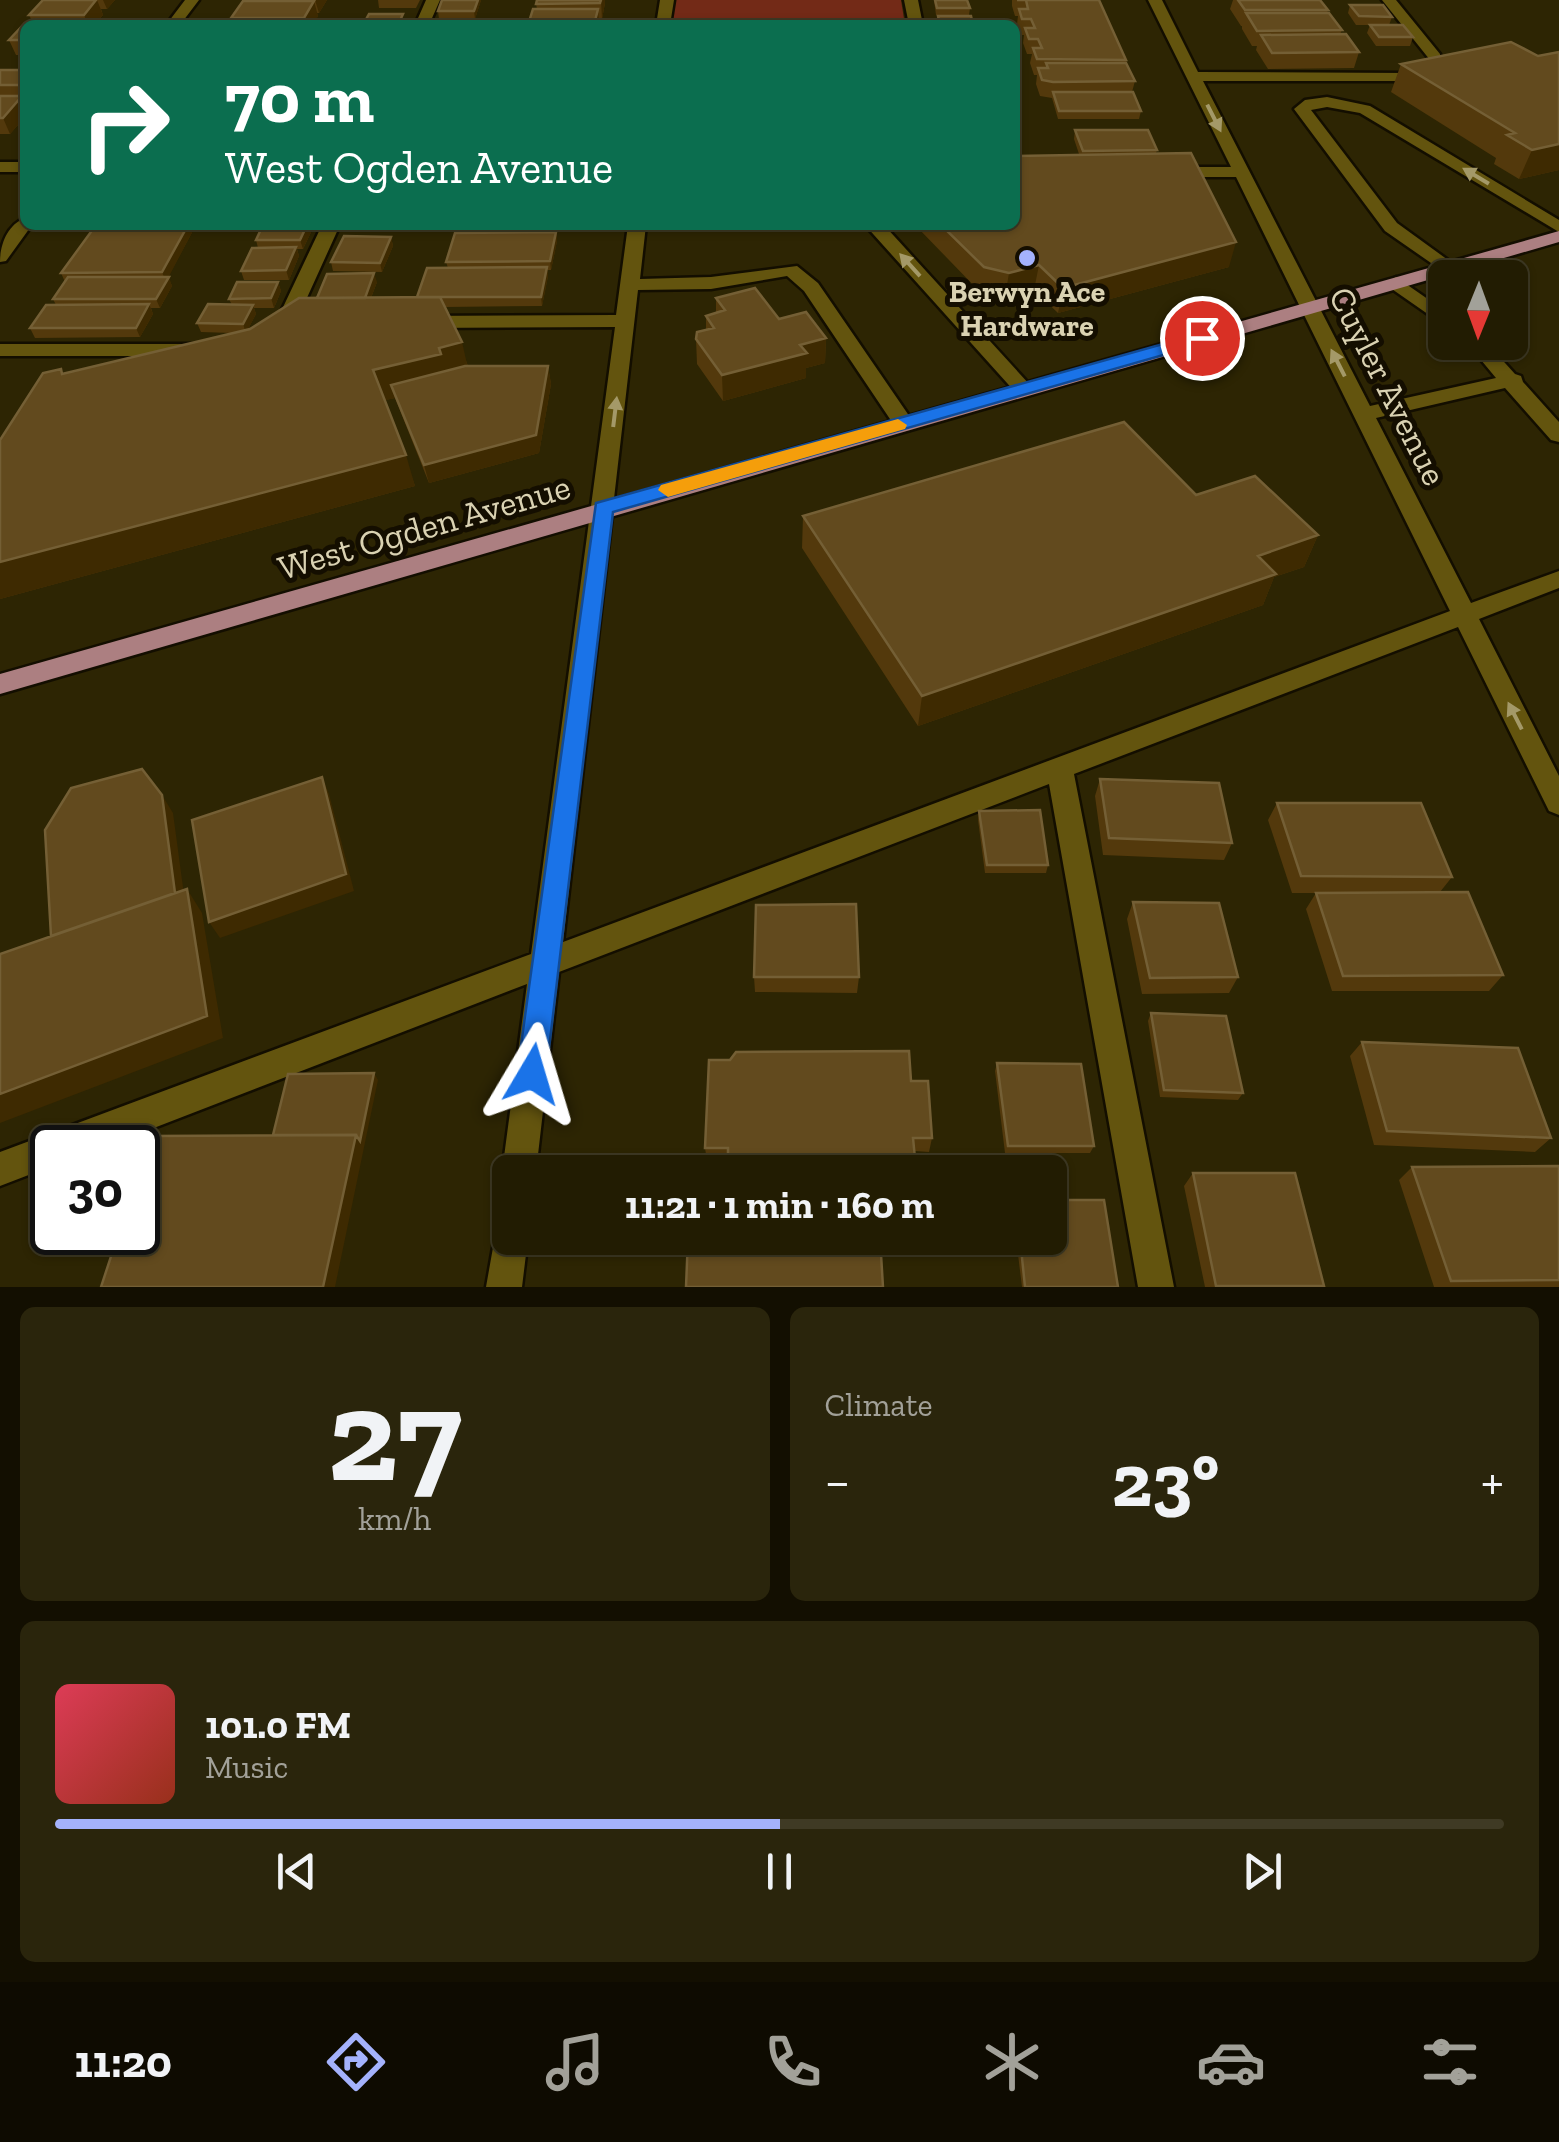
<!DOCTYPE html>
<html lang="en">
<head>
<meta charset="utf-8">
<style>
  :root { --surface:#221c02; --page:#2a250c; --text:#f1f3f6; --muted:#a2a199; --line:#3f3a24; --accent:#a4b2fc }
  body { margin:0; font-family:"Zilla Slab",serif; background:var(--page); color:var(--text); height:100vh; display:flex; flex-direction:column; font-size:38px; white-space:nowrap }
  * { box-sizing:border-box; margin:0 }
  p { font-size:32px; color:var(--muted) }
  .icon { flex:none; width:55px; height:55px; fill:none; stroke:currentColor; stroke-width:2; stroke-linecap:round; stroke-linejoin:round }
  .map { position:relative; height:1287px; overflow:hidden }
  .side { display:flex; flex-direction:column; gap:20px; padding:20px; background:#130f01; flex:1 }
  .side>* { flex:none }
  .hud { position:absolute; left:20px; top:20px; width:1000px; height:210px; border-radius:15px; box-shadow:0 2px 8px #0004,0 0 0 2px var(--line); background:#0b6e4f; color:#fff; overflow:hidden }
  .needle { width:65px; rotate:181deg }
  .buttons { position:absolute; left:1428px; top:260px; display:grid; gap:20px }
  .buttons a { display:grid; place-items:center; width:100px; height:100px; border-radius:15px; background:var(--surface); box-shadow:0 2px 8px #0004,0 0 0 2px var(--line); font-size:50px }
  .speed { position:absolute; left:30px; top:1125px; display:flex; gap:20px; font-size:50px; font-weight:700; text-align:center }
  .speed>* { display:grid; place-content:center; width:130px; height:130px; border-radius:50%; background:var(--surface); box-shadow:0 2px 8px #0004,0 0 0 2px var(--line); line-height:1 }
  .speed .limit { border:5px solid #111; border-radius:15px; background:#fff; color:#111 }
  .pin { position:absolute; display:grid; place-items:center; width:85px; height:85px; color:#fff; margin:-42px; border:5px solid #fff; border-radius:50%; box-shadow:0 2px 10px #0007 }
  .me { position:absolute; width:110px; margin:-55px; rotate:7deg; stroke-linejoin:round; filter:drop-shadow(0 0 8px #0008) }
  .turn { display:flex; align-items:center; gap:35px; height:210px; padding:0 40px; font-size:45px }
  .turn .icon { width:130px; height:130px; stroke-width:2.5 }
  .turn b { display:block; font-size:70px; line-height:85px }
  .big { font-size:75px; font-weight:800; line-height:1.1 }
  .side .tile { flex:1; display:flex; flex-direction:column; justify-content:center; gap:15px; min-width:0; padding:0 35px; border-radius:15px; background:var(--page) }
  .side .dial { align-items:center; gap:0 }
  .dial b { font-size:130px; line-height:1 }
  .song { display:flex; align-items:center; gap:30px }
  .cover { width:120px; height:120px; border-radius:15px; background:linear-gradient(135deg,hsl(350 70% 55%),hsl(10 70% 35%)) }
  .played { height:10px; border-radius:5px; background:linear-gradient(90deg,var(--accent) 50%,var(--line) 50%) }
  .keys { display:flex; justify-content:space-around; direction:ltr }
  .heat { display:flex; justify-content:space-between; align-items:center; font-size:55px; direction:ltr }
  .side .tiles { flex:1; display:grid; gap:20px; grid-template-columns:1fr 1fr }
  .tile:last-child { grid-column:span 2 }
  .trip { position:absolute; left:492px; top:1155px; width:575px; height:100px; border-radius:15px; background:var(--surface); box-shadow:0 2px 8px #0004,0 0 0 2px var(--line); font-weight:800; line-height:100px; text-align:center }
  .dock { display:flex; height:160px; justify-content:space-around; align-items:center; background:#0e0b01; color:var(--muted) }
  .dock .icon { width:70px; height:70px }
  .dock .current { color:var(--accent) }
  .dock b { font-size:45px; color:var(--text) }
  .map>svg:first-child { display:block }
  .green { fill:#732a17 }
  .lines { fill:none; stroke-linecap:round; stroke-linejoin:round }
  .minor-casing { stroke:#130e00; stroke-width:5 }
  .major-casing { stroke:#130e00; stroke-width:5 }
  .minor { fill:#63540e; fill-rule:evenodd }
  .major { fill:#ac7f81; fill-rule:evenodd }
  .wall { fill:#53390c }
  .shaded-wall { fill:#3e2a01 }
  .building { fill:#624a1e; stroke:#745f35; stroke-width:2.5 }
  .oneway { fill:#a49968 }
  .route { fill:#1a73e8; stroke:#114b97; stroke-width:2.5 }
  .slow { fill:#f59e0b }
  .poi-dot { fill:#a4b2fc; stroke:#140e00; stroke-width:4 }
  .labels { text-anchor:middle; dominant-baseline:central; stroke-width:10; stroke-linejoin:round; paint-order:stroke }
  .far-poi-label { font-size:30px; font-weight:bold; fill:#dad2b2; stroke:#140e00 }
  .street-label { font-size:35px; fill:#dad2b2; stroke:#140e00 }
</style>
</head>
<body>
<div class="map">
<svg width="1559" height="1287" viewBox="0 0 1559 1287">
  <rect width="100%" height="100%" fill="#2d2503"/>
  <!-- green -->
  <path class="green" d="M674 0H901L905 25H671Z"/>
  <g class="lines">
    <!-- minor casing -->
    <g class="minor-casing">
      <path id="minor" d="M185 0H199L180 25H166Z
        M426 0H440L429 25H415Z
        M660 0H674L670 25H656Z
        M904 0H918L923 25H909Z
        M1148 0H1162L1198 72 1405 73 1431 67V73L1407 81H1203L1370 406 1496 378 1466 342H1486L1515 374 1521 376 1523 382 1559 422V442L1551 440 1505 388 1376 418 1471 603 1559 571V588L1479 619 1559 776V815L1549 811 1458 627 1074 774 1174 1287H1138L1049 784 559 972 536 1172H510V1185L502 1172 527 984 102 1148H52V1166L0 1186V1152L531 954 615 327 417 328 407 322 417 316 616 315 628 225H646L640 279 711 277 797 266 818 283 914 423 903 430 896 428 804 291 787 276 711 289 638 290 563 942 1450 611 1236 177H1170L1162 172 1170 167H1231Z
        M1382 0H1396L1440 54V60H1430Z
        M1327 97 1370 106 1559 220V232L1360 113 1327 107 1311 110 1397 223 1459 268 1450 274 1444 272 1385 231 1294 109 1305 100Z
        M0 162H25V172H0Z
        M25 218V225H32L6 261 0 262C0 245 7 225 25 218Z
        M322 225H340L296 322 293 326H279L276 322Z
        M865 225H884L1030 385V393H1016Z
        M1396 277 1445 311V326L1389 287 1387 283Z
        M0 344H195L205 350 195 356H0Z
        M510 1220V1238H528L522 1287H486L497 1225Z"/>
    </g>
    <!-- major casing -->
    <g class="major-casing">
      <path id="major" d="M1559 231V242L0 694V674Z"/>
    </g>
    <!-- minor -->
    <use href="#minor" class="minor"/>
    <!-- major -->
    <use href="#major" class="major"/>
  </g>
  <!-- wall -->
  <path class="wall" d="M43 0H115L107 9H101L103 15 94 25H25V55H16L9 40 25 23H33L29 15Z
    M245 0H327L319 13H317L318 16 313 25H226H233L231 18Z
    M378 0H420L416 8H379Z
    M442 0H481L475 19H439L438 11Z
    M934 0H967L970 8 969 15H936Z
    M1012 0H1099L1135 81 1132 92 1141 111 1139 119H1058L1052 98 1040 96 1036 84 1037 75H1034L1030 63 1032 54H1027L1023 43 1024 35H1020L1017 24 1018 16H1015L1012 6Z
    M1233 0H1320L1328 10 1327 13 1342 30 1340 34 1359 52 1354 68 1268 69 1256 50 1257 46H1252L1242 29V26H1241L1230 9Z
    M605 3 602 19H599V25H528L537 9 536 4Z
    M1350 5 1392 17 1389 25H1356L1348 13Z
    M1370 25 1413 37 1410 46H1376L1367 33Z
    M1538 56 1559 170 1519 179 1494 164 1496 158 1391 92 1401 64Z
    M0 70H25V117L10 134H0Z
    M1075 130 1157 150 1156 153 1229 267 1058 313 1034 290 1005 297 980 292 917 227V225H1015L1079 154 1074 139Z
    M196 225 168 277 172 286 160 308H151L153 314 140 337 35 338 30 328 56 305 53 299 65 282 61 273Z
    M351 225H399L398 228H352Z
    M458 225H557L556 232 557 241 551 270H547L548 276 542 306 445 307 468 366H548L551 384 539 453 429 483 395 398 385 400 415 486 0 599V440L63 374 232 333 201 332 197 323 232 305 229 299 278 282 281 291 274 308H254L256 314 248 329 317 298 377 282 371 298 417 297 448 268 446 262 458 233Z
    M313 228 303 249H297L299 256 289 280H244L241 271 258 248 256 240Z
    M391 237 393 246 382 272 333 271 331 262Z
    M716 298 779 319 826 338 825 363 806 368V378L723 401 697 364 696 339 706 330V316L716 313Z
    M1196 495 1318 535 1304 567 1274 577 1263 605 918 726 802 548 803 516Z
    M1100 779 1232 843 1224 860 1103 855 1095 796Z
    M1277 803 1452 877 1440 892 1503 975 1489 991H1332L1306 909 1316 893H1292L1268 820Z
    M979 811 1048 865 1046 873H985L978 820Z
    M1133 902 1238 977 1229 993 1142 994 1127 919Z
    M754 977H859L857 993 755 992Z
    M1151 1013 1243 1093 1238 1100 1160 1097 1148 1021Z
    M1362 1042 1551 1138 1535 1152 1374 1145 1350 1056Z
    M997 1063 1094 1146 1090 1153H1005L995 1071Z
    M911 1081 932 1138 929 1152 915 1151V1158L912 1171 729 1172 728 1161H707L705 1148Z
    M1559 1166V1287H1434L1399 1180 1412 1167Z
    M1193 1173 1324 1286 1205 1287 1184 1186Z
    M1016 1238H1050L1118 1287H1022Z"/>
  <!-- shaded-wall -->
  <path class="shaded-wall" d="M97 0 103 15 94 25H88L84 15Z
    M103 0H115L107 9Z
    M315 0H327L319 13Z
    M478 0H481L475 19 474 11Z
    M601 0H605V3L602 19Z
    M314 1 318 16 313 25H305L304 18Z
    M598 9 599 25H594Z
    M22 96 25 103V117L10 134 3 118Z
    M1559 144V170L1519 179 1532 150Z
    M188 225H196L166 282 162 272Z
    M307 225H312L313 228 303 249 300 240Z
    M556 232 557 241 551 270 550 261Z
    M391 237 393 246 382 272 380 263Z
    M1236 242 1229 267 1058 313 1063 288Z
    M296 247 299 256 289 280 286 270Z
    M1039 265 1034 290 1005 297 1009 273Z
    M547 267 548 276 542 306 541 297Z
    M374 273 377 282 367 308 365 299Z
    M169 277 172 286 160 308 156 299Z
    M278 282 281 291 274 308 271 298Z
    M149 304 153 314 140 337 136 328Z
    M253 305 256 314 246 333 243 324Z
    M826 338 825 363 806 368V378L723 401 722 375 800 345Z
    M462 342 469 373 391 385 395 398 382 401 373 370 439 348Z
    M548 366 551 384 539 453 429 483 424 465Z
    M406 455 415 486 0 599V562Z
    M1318 535 1304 567 1274 577 1263 605 918 726 922 696 1258 556Z
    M322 777 329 794 354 891 220 938 209 922Z
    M162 795 173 813 187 917 66 960Z
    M187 889 202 913 223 1038 0 1123V1094Z
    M374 1073 378 1080 335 1287H323L356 1135Z"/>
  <!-- building -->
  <path class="building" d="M43 0H96L84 15H29Z
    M442 0H478L474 11H438Z
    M537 0H601L600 3 536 4Z
    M935 0H967L970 8H937Z
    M1017 0H1099L1126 60 1037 59 1033 48H1042L1038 39H1029L1025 28H1035L1031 19H1022L1019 9H1028L1026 0Z
    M1238 0H1320L1328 10H1245Z
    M243 1H314L304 18H231Z
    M1350 5H1383L1392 17 1359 16Z
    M533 9H598L594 25H528Z
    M1246 13H1329L1342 30 1257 31Z
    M369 14H403L398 25H363Z
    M938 16H971L973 25H940Z
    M439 20H474L472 25H437Z
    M25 23H80L78 25H25V40H9Z
    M1370 25H1403L1413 37H1379Z
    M1346 34 1359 52 1272 53 1261 35Z
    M1511 42 1538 56 1559 52V144L1532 150 1507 135 1515 133 1401 64Z
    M1046 63H1126L1135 81 1053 82 1042 80 1038 68H1048Z
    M0 70H25V85H0Z
    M1053 92H1133L1141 111H1059Z
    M0 96H22L3 118H0Z
    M1075 130H1148L1157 150 1083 151Z
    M1191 153 1236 242 1063 288 1039 265 1009 273 984 267 941 225H1015V156Z
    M96 225H188L162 272 61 273Z
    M263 225H307L300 240H256Z
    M458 225H554L553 228H457Z
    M556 232 550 261 446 262 455 233Z
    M344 236 391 237 380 263 331 262Z
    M296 247 286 270 241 271 252 248Z
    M547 267 541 297H417L427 268Z
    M374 273 365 298H317L327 274Z
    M68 277H169L156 299H53Z
    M237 282H278L271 298 229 299Z
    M755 288 779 319 806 312 826 338 800 345 807 353 722 375 696 339 697 332 714 328 706 316 725 310 716 298Z
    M440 297 462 342 439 348 441 354 373 370 406 455 0 562V440L43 373 61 369 62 374 250 329 299 298Z
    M149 304 136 328H30L46 305Z
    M208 304 253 305 243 324 197 323Z
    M465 366H548L536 435 424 465 391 385Z
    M1124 422 1196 495 1255 476 1318 535 1258 556 1276 574 922 696 803 516Z
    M142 769 162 795 175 893 51 936 45 830 71 788Z
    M322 777 346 874 209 922 192 820Z
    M1100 779 1219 783 1232 843 1109 838Z
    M1277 803H1421L1452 877 1301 876Z
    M1040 810 1048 865H987L979 811Z
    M187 889 207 1016 0 1094V954Z
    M1468 892 1503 975 1343 976 1316 893Z
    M1133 902 1219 903 1238 977 1150 978Z
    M856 904 859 977H754L756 905Z
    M1151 1013 1226 1016 1243 1093 1164 1090Z
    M1362 1042 1518 1048 1551 1138 1387 1131Z
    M909 1051 911 1081H928L932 1138H913L915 1158 728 1159V1148H705L709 1060H730L736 1052Z
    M997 1063 1081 1064 1094 1146H1008Z
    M374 1073 360 1141 356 1135H273L288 1074Z
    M356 1135 323 1287H101L119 1232H138V1174L150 1136Z
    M1559 1166V1280L1451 1281 1412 1167Z
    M1193 1173H1295L1324 1286H1216Z
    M1050 1200H1104L1118 1287H1025L1020 1238H1050Z
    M688 1238H880L883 1287H686Z"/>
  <!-- one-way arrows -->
  <defs><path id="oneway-solid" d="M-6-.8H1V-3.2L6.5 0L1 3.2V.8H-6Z" transform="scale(2.5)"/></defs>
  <g class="oneway">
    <use href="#oneway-solid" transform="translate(1214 118) rotate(63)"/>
    <use href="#oneway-solid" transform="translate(1476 176) rotate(-149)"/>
    <use href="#oneway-solid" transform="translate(910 265) rotate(-132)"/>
    <use href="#oneway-solid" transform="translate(1338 363) rotate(-117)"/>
    <use href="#oneway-solid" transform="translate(615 412) rotate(-83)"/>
    <use href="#oneway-solid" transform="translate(1515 716) rotate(-117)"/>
  </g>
  <!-- route -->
  <path class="route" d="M1202 333 1209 335V342L613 512 546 1074 542 1084 532 1088 521 1084 517 1074 596 503Z"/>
  <!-- slow -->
  <path class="slow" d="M898 419 907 425 905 429 668 497 658 490 661 485Z"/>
  <!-- markers -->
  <circle class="poi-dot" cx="1027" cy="258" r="10"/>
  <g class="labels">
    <!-- far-poi labels -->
    <g class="far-poi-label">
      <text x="1027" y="292">Berwyn Ace<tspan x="1027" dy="34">Hardware</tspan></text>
    </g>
    <!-- street labels -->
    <g class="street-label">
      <text transform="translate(1388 386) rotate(63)">Cuyler Avenue</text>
      <text transform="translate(424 527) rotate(-16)">West Ogden Avenue</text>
    </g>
  </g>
</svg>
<div class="buttons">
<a><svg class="needle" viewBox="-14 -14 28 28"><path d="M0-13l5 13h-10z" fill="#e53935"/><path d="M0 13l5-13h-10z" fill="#a2a199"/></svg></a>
</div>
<div class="speed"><div class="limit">30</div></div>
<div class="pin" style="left:1202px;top:338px;background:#d93025"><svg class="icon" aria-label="arrive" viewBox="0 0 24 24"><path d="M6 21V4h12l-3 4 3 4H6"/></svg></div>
<svg class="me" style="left:532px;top:1074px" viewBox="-20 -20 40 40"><path d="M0-17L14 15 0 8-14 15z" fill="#1a73e8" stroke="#fff" stroke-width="4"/></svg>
<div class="trip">11:21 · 1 min · 160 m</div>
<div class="hud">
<div class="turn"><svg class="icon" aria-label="right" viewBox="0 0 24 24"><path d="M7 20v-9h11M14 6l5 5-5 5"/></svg><div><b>70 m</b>West Ogden Avenue</div></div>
</div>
</div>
<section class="side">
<div class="tiles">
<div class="tile dial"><b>27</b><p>km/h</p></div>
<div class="tile"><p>Climate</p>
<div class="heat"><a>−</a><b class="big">23°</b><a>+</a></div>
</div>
<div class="tile">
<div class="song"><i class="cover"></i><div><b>101.0 FM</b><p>Music</p></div></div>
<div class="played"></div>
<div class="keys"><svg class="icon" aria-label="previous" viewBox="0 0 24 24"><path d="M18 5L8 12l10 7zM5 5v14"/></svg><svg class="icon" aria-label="pause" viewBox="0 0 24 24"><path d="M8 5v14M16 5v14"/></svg><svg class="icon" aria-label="next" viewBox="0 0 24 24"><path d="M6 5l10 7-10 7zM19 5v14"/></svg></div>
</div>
</div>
</section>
<nav class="dock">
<b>11:20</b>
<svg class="icon current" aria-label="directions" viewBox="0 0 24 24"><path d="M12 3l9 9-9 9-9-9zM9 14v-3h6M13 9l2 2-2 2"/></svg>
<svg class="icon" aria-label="music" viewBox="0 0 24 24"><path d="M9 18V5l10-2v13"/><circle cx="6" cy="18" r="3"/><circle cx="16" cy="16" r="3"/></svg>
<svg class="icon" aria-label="phone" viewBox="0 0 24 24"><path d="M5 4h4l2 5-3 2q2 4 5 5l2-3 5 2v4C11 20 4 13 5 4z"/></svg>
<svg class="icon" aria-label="climate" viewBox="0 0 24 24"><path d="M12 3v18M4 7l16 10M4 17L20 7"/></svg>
<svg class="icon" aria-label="car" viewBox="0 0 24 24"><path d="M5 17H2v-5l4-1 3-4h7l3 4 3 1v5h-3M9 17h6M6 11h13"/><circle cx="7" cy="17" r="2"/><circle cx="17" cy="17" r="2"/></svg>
<svg class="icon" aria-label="filters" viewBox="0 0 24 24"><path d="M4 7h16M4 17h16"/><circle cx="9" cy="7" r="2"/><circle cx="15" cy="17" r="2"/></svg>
</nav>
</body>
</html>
